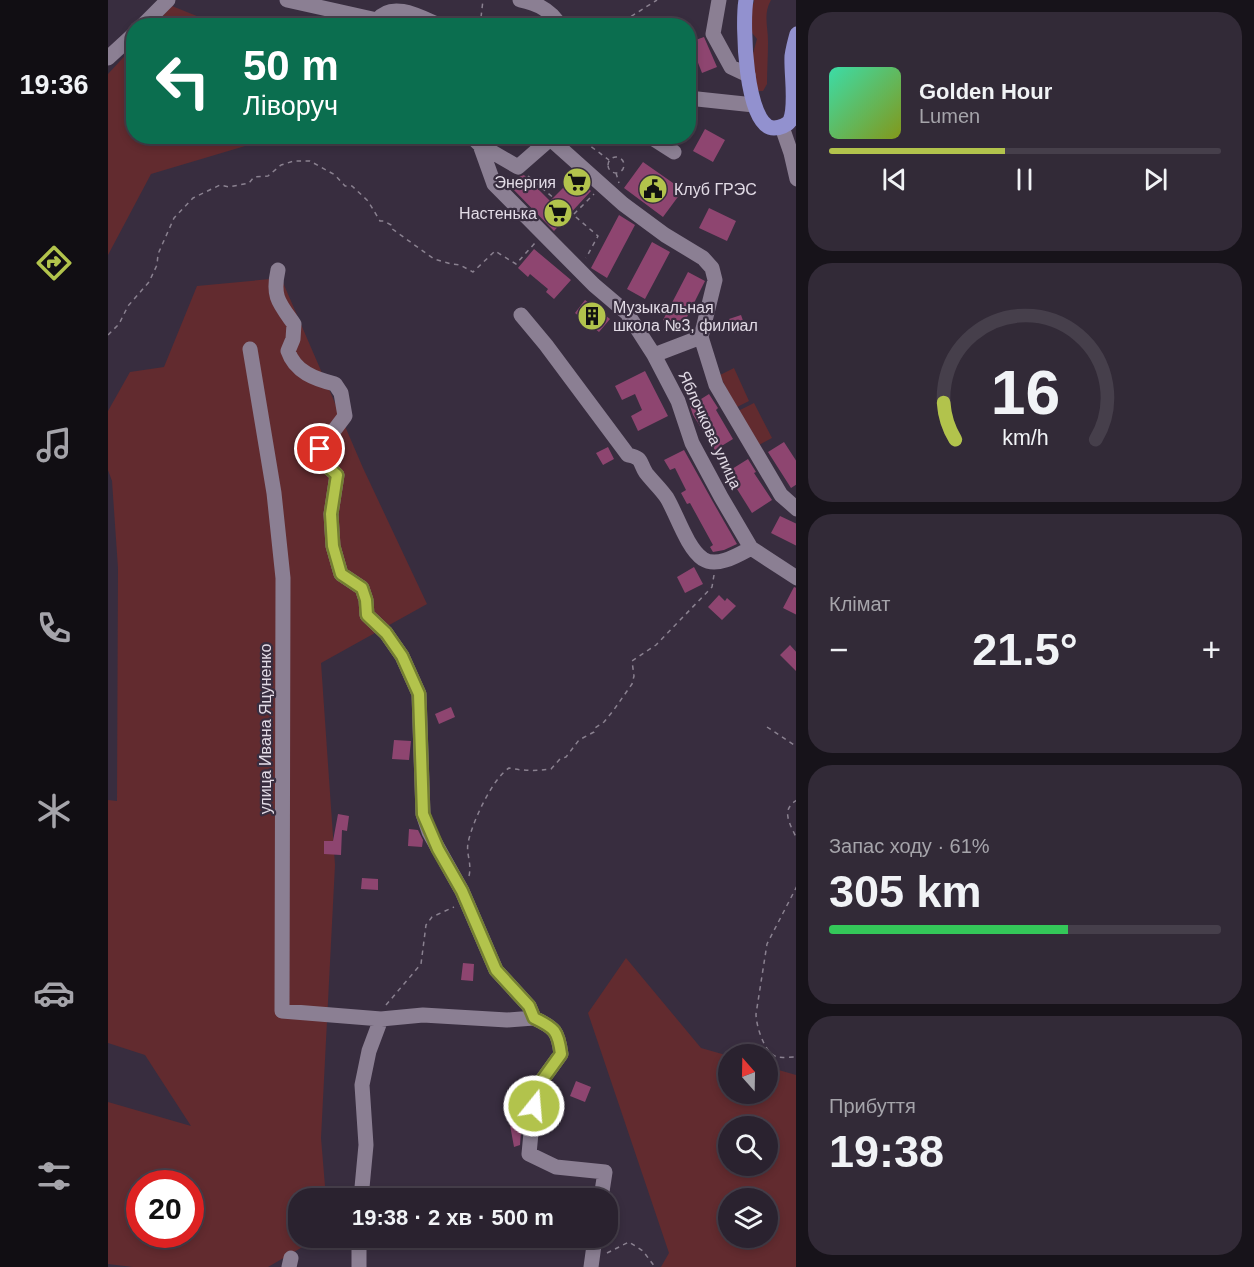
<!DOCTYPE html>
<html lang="uk">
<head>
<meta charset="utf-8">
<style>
  :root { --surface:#2a222f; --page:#322a37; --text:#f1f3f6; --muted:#a5a4aa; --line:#463f4b; --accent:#b2c34c }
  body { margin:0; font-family:Helvetica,sans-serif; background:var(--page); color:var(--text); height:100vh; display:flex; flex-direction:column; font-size:22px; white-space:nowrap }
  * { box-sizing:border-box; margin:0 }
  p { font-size:20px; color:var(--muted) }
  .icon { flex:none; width:33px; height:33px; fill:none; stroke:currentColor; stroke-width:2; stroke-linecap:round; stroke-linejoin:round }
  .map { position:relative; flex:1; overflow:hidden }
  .sheet { display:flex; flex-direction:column; gap:12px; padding:12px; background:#17131a; width:458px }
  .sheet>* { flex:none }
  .guide { position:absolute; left:18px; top:18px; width:570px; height:126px; border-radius:24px; box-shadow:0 3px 9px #0003,0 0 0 2px var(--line); background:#0b6e4f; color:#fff; overflow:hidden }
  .needle { width:39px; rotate:340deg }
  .buttons { position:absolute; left:610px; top:1044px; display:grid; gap:12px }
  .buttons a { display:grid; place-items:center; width:60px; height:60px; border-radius:50%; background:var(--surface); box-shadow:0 3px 9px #0003,0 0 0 2px var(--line); font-size:30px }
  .speed { position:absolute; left:18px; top:1170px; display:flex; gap:12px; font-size:30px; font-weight:700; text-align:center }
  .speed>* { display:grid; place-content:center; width:78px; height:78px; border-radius:50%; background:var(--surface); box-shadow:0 3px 9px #0003,0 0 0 2px var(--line); line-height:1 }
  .speed .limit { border:9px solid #d22; background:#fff; color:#111 }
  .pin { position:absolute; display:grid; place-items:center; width:51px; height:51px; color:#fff; margin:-26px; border:3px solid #fff; border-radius:50%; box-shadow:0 2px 6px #0007 }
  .me { position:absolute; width:66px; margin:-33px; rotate:17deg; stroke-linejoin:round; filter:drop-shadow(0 0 4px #0008) }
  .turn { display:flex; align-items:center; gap:21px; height:126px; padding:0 18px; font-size:27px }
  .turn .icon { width:78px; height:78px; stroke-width:2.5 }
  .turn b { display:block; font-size:42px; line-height:51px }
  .big { font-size:45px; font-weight:600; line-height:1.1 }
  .sheet .card { flex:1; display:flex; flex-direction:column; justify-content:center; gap:9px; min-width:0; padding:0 21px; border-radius:24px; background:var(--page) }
  .sheet .dial { align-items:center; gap:0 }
  .dial svg { height:156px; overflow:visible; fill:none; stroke:var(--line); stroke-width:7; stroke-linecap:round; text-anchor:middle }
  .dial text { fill:var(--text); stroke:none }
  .song { display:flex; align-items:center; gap:18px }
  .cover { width:72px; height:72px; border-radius:9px; background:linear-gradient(135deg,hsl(160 70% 55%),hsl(70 70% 35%)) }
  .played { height:6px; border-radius:3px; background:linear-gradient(90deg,var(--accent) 45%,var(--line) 45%) }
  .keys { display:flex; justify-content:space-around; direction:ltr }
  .heat { display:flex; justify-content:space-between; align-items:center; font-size:33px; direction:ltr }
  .charge { height:9px; border-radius:4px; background:linear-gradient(90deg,#34c759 61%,var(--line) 0) }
  .trip { position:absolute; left:180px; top:1188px; width:330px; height:60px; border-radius:24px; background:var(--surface); box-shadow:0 3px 9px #0003,0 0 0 2px var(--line); font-weight:600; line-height:60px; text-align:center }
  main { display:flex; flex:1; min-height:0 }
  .tab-bar { display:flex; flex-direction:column; width:108px; justify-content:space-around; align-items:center; background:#110e13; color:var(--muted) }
  .tab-bar .icon { width:42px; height:42px }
  .tab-bar .current { color:var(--accent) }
  .tab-bar b { font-size:27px; color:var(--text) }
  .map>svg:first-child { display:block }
  .green { fill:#622b2f; fill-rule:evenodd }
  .building { fill:#8e4570 }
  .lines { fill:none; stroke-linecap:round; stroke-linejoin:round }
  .path { stroke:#8a8190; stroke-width:1.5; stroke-dasharray:4.5 4.5; stroke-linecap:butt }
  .minor { stroke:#8b7f93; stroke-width:15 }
  .major { stroke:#9291cf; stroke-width:15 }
  .route-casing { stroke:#747f31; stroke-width:15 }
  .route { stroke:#b2c34c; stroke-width:10 }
  .labels { text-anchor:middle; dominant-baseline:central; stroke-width:4.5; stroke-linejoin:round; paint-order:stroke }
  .poi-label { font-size:16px; fill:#e2dbe6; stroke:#382d3f; text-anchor:end }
  .street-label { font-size:16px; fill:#e2dbe6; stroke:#382d3f }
</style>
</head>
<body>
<main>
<nav class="tab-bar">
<b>19:36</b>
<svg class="icon current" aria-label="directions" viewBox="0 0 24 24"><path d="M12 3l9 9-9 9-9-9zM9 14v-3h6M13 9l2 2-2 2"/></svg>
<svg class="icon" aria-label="music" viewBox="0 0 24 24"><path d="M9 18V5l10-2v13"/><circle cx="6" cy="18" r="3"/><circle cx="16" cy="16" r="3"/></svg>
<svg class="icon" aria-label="phone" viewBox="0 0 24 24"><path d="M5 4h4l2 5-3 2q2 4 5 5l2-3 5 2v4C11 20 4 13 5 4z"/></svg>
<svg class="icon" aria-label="climate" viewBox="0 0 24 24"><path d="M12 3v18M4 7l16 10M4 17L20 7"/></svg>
<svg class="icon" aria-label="car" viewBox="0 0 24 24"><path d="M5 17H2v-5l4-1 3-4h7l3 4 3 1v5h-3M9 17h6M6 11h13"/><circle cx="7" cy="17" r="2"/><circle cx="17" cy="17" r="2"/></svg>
<svg class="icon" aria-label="filters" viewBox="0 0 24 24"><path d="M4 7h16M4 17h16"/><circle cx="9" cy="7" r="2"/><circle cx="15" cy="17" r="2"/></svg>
</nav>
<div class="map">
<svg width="689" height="1267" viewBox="0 0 689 1267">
  <rect width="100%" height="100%" fill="#382d3f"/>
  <!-- green -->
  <path class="green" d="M646 0H663C655 14 660 26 660 42 660 56 659 70 659 84L655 91H647L642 64 649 39 636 23 634 9 646 3Z
    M64 6 111 25H46Z
    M25 47 26 136 167 137 43 174 0 255V74Z
    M173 278 255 468 319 604 213 663 227 865 213 1138 218 1198H190V1238H210L160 1267H25L0 1264V1102L83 1126 37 1055 0 1043V800L9 801 10 568 4 481 0 470V411L22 372 56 367 89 286ZM32 1184H82V1234H32Z
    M626 368 641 401 627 408 612 375Z
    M646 403 664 438 649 446 630 411Z
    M518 958 593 1048 621 1056V1094H660V1067L688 1075V1267H553L561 1253 480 1013ZM660 1126V1166H621V1126ZM660 1198V1238H621V1198Z"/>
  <!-- building -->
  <path class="building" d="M596 37 609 67 594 73 582 42Z
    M597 129 617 140 605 162 585 151Z
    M535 162 575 190 555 217 516 188Z
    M416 175 442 201 467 176 483 191 446 231 402 186 411 177Z
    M601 208 628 221 619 241 591 228Z
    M511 215 527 225 499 278 483 268Z
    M544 242 562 252 537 299 519 289Z
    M426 249 463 280 446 299 438 292 440 289 422 274 420 277 410 268Z
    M580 272 597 281 573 329 555 320Z
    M477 300 502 319 491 332 467 313Z
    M633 315 638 329 626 333 621 319Z
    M537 371 560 416 530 431 523 416 534 410 527 394 514 400 507 386Z
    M601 394 610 408 608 410 625 439 607 450 585 415 582 406Z
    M676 442 689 462V484L683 488 660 452Z
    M500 447 506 459 495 465 488 453Z
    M576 450 605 502 629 544 616 550 605 552 602 547 605 545 582 503 579 504 573 493 578 490 567 468 562 470 556 460Z
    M640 459 648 472 646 473 664 500 644 513 624 481 622 483 616 474Z
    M672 516 689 524V546L663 533Z
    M586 567 595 584 577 593 569 577Z
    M686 587 689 588V615L675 608Z
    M611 595 617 601 619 598 628 606 614 620 600 607Z
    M682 645 689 653V672L672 655Z
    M343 707 347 717 331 724 327 714Z
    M286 740 303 741 301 760 284 759Z
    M230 814 241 816 239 831 234 830 233 855 216 854V841H225Z
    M301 829 310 830 315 840 314 847 300 846Z
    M254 878 270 879V890L253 889Z
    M355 963 366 964 365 981 353 980Z
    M468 1081 483 1087 477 1102 462 1096Z
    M410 1112 413 1131 412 1145 406 1147 400 1114Z"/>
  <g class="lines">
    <!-- path -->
    <path class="path" d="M372 26 375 0
      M508 26 549 0
      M469 136 501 160
      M500 165a8 8 0 1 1 16 0a8 8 0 1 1-16 0Z
      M508 173 511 183
      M420 176 490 236 478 258
      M466 214 486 194
      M0 335 11 324 20 306 41 282 49 265 50 254 66 218 85 198 112 185 121 187 141 183 146 177 160 176 173 165 186 161H202L227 175 237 186H244L260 201 272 221H276L283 225V228L326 259 343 264 352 265 365 272 387 251 408 264 427 243
      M659 727 689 747
      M689 800C672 810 682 824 689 839
      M361 876C364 863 358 854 360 843 364 823 384 779 401 768 416 771 428 771 443 769L452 759 458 757 471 740 486 732 487 728 496 722 505 711 524 684 526 676 524 661 548 645 604 587 606 575
      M689 886 659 944 648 1014C648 1025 656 1053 669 1057 674 1058 683 1057 689 1057
      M278 1005 313 964 318 925 324 917 346 907
      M499 1253 521 1242 535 1251 547 1267"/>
    <!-- minor -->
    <path class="minor" d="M179 0 269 20
      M412 0C428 3 444 11 452 26
      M611 0 605 34 623 67 640 75
      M34 26 60 0
      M270 26 269 20C285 0 314 18 333 26
      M0 58 26 34
      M580 98 646 105
      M674 127 683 153 689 179
      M363 136 372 145 386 184 486 285 519 313 546 355
      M439 136 515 204 557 235 595 258 604 268 607 280 593 337 608 385 673 495 689 509
      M541 136 566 152
      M372 145 410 167 442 139
      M413 315 438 345 520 455C535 458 531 462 538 473 545 482 553 489 559 498 569 515 579 548 595 559 609 568 630 555 643 548
      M593 337 546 355 570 401 584 443 613 497 643 548 689 578
      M142 349 166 493 175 578 174 1011 273 1019 315 1015 399 1020 426 1018 421 1006 388 970 354 891 321 832 315 814 311 694 294 656 278 633 259 615 258 600 254 588 233 574 225 546 223 514 229 475 211 459 212 449 237 416 233 393 227 384C207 379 187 372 180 351L185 339 186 324C171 303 164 297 170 270
      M426 1018C447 1028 450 1031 453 1054L427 1090 421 1154 448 1167 497 1172 493 1198
      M253 1198 258 1145 254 1085 261 1051 273 1019
      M181 1267 183 1258
      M251 1267V1238
      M483 1267 487 1238"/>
    <!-- major -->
    <path class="major" d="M638 0C634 22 637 128 666 128 672 128 679 125 682 121 689 106 683 74 684 56 685 49 687 41 689 34"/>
  </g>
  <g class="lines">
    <!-- route casing -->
    <g class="route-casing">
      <path id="route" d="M212 449 211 459 229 475 223 514 225 546 233 574 254 588 258 600 259 615 278 633 294 656 311 694 315 814 330 849 354 891 388 970 421 1006 426 1018C447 1028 450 1031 453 1054L427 1090 426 1106"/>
    </g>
    <!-- route -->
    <use href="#route" class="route"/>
  </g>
  <!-- icons -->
  <defs>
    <g id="supermarket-disc" transform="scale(1.5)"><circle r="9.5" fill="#b2c34c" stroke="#382d3f"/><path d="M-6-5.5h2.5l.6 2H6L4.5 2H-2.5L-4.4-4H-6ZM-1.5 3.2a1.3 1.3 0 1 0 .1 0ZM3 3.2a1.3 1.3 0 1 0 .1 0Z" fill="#111"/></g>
    <g id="civic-disc" transform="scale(1.5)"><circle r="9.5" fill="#b2c34c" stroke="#382d3f"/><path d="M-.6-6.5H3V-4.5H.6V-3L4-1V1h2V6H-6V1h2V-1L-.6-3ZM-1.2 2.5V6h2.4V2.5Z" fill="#111"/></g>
    <g id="building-disc" transform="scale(1.5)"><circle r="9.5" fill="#b2c34c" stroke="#382d3f"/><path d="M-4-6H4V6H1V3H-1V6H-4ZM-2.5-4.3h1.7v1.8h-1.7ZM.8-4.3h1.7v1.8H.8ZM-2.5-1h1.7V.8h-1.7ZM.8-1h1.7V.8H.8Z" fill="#111"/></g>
  </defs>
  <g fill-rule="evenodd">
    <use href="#supermarket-disc" x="469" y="182"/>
    <use href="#civic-disc" x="545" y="189"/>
    <use href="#supermarket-disc" x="450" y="213"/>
    <use href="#building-disc" x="484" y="316"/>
  </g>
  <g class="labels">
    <!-- poi labels -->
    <g class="poi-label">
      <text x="448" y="182">Энергия</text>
      <text x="566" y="189" text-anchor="start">Клуб ГРЭС</text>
      <text x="429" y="213">Настенька</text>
      <text x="505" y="307" text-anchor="start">Музыкальная<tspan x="505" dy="18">школа №3, филиал</tspan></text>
    </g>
    <!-- street labels -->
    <g class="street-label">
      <text transform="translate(602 430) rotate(65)">Яблочкова улица</text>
      <text transform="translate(157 729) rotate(-90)">улица Ивана Яцуненко</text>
    </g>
  </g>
</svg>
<div class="buttons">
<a><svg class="needle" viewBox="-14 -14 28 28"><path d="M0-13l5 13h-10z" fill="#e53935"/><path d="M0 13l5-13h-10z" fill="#a5a4aa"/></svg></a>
<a><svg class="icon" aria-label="search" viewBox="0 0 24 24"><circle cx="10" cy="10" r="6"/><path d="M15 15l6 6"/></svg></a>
<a><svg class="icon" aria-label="layers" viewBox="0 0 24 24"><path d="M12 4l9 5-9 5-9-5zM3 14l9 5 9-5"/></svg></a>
</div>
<div class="speed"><div class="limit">20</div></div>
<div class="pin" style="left:212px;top:449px;background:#d93025"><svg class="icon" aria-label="arrive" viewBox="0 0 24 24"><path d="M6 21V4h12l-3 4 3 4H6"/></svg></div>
<svg class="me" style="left:426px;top:1106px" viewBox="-20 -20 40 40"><circle r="17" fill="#b2c34c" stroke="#fff" stroke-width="3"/><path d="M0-11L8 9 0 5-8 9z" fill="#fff"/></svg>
<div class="trip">19:38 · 2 хв · 500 m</div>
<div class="guide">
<div class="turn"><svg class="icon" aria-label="left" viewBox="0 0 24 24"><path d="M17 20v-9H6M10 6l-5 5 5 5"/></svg><div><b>50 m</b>Ліворуч</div></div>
</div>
</div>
<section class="sheet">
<div class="card">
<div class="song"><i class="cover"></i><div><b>Golden Hour</b><p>Lumen</p></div></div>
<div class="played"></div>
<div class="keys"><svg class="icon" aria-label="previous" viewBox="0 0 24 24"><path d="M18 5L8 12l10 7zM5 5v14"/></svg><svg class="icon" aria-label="pause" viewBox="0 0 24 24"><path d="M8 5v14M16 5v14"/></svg><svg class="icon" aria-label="next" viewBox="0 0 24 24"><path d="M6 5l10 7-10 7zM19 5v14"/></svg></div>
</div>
<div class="card dial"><svg viewBox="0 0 100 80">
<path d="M14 69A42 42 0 1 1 86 69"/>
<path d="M14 69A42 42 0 0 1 8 50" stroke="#b2c34c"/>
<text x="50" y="56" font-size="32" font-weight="700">16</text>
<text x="50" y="72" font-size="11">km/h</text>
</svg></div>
<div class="card"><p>Клімат</p>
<div class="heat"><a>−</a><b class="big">21.5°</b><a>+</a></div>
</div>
<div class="card"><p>Запас ходу · 61%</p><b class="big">305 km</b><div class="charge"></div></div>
<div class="card"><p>Прибуття</p><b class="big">19:38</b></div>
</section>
</main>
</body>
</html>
